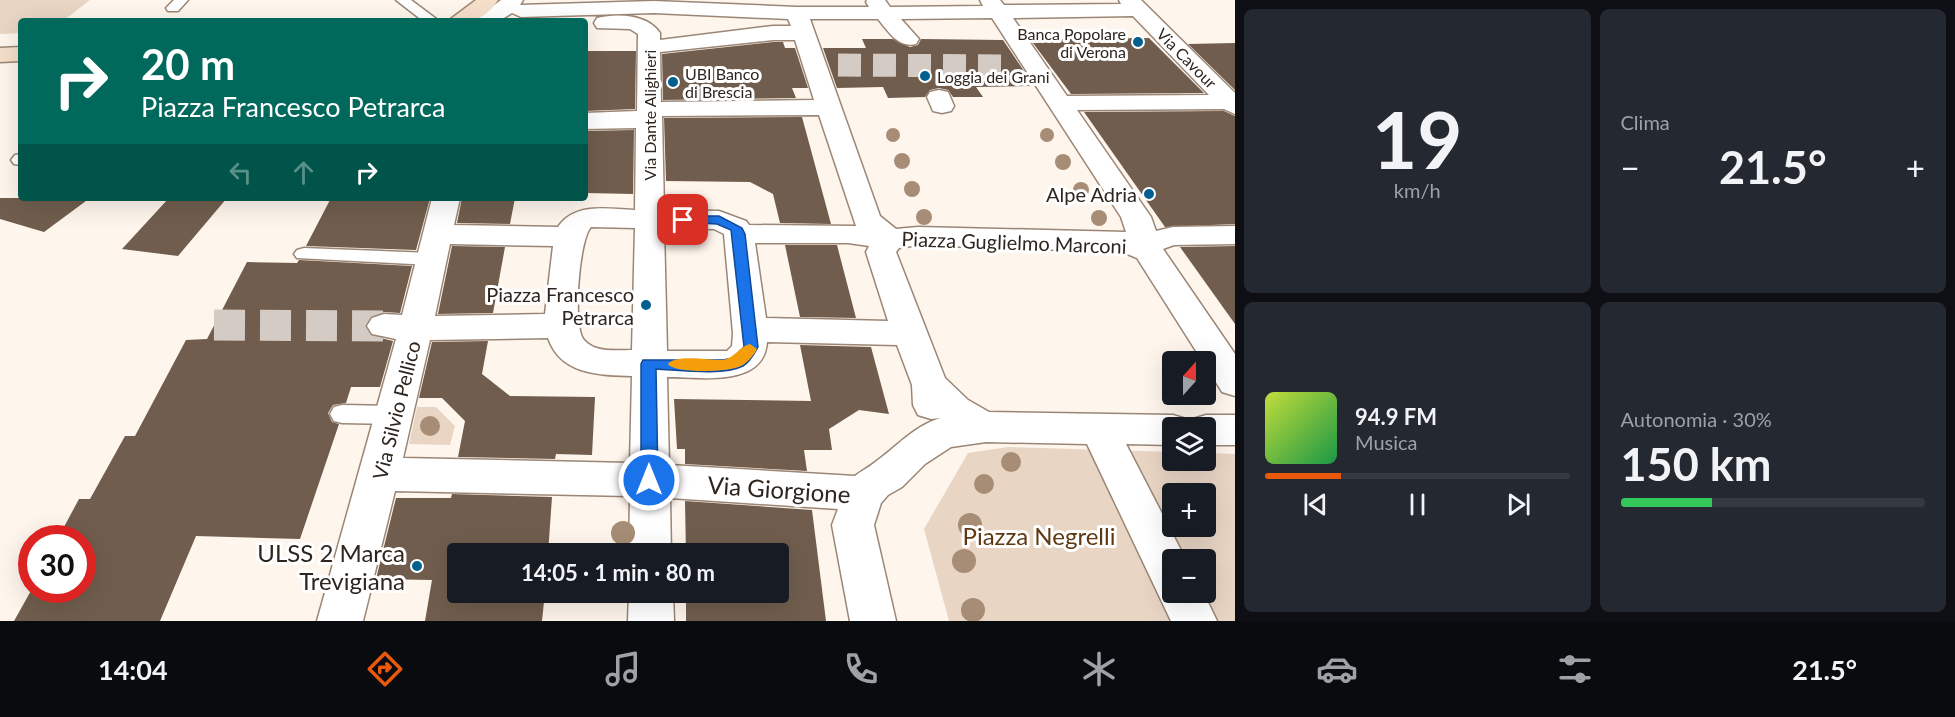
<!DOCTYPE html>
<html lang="it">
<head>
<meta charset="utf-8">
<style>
  :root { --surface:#171b24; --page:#242831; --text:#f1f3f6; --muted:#9ea1a6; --line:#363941; --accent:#ea580c }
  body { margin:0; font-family:Lato,sans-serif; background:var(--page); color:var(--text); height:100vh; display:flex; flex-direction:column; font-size:22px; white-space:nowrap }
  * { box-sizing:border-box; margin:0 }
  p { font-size:20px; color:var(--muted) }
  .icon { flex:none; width:33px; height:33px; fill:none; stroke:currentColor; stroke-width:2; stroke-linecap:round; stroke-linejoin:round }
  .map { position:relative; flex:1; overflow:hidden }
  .side { display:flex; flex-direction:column; gap:9px; padding:9px; background:#0d0f14; width:720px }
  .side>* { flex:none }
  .guide { position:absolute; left:18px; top:18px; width:570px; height:183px; border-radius:6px; box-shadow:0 6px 24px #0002; background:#00695c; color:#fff; overflow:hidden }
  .needle { width:39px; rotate:21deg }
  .fabs { position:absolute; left:1162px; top:351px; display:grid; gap:12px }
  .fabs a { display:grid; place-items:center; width:54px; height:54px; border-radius:6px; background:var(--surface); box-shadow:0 6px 24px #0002; font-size:30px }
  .speed { position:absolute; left:18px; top:525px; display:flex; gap:12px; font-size:30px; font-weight:700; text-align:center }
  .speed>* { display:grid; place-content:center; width:78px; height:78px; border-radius:50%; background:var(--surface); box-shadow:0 6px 24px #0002; line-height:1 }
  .speed .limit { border:9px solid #d22; background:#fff; color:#111 }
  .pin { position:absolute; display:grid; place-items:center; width:51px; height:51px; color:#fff; margin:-26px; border-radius:12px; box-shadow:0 3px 9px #0006 }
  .me { position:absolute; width:66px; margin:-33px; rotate:0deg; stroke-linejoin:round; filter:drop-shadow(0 0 4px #0008) }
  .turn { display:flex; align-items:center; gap:21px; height:126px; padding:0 24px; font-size:27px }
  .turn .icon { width:78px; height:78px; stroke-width:2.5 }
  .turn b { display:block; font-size:42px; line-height:51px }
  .lanes { display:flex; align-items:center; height:57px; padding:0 24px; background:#0003; justify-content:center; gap:30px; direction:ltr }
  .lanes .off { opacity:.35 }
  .big { font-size:45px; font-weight:700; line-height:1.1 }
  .side .card { flex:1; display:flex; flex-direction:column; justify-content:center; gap:9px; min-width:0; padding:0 21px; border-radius:9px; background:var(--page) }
  .side .dial { align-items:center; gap:0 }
  .dial b { font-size:78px; line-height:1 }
  .song { display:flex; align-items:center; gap:18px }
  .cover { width:72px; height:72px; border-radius:9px; background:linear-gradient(135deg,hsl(70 70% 55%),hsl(140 70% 35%)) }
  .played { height:6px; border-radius:3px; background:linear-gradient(90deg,var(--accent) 25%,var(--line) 25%) }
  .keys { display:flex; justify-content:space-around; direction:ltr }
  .heat { display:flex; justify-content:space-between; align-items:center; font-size:33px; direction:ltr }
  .charge { height:9px; border-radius:4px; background:linear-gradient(90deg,#34c759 30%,var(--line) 0) }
  .side .tiles { flex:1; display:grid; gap:9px; grid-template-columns:repeat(2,1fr) }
  .trip { position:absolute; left:447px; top:543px; width:342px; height:60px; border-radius:6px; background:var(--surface); box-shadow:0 6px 24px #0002; font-weight:700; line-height:60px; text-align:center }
  .menu { display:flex; height:96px; justify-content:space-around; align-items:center; background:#090b0e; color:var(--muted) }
  .menu .icon { width:42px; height:42px }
  .menu .current { color:var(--accent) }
  .menu b { font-size:27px; color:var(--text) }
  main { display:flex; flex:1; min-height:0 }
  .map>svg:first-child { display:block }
  .green { fill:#e9d5c4; fill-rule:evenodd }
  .building { fill:#705d4d }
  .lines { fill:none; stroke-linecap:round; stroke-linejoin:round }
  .street-tunnel-far1 { stroke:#d4cbc4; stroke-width:23; stroke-dasharray:23 12; stroke-linecap:butt }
  .street-tunnel { stroke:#d4cbc4; stroke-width:31; stroke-dasharray:31 15; stroke-linecap:butt }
  .lane-casing { stroke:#9b8675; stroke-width:3 }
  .street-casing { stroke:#9b8675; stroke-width:3 }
  .secondary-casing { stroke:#9b8675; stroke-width:3 }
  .lane { fill:#fff; fill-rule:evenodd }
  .street { fill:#fff; fill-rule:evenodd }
  .secondary { fill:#f5dfca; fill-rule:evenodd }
  .tree { fill:#a78d75 }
  .route { fill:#1a73e8; stroke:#114b97; stroke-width:1.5 }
  .slow { fill:#f59e0b }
  .poi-dot { fill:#016090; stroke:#fff; stroke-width:2 }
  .labels { text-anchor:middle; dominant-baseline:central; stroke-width:6; stroke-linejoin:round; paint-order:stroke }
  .far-poi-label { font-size:16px; fill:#2e251e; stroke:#fff; text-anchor:start }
  .far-street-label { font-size:16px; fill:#2e251e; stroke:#fff }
  .poi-label { font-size:20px; fill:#2e251e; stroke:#fff; text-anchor:end }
  .street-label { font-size:20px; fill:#2e251e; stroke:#fff }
  .near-street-label { font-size:24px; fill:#2e251e; stroke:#fff }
  .near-park-label { font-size:24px; fill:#5f3812; stroke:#fff }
  .near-poi-label { font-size:24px; fill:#2e251e; stroke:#fff; text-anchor:end }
</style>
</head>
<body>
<main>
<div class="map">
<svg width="1235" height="621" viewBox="0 0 1235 621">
  <rect width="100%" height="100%" fill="#fef5ed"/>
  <!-- green -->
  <path class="green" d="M0 0H90L63 21H21V33L0 34Z
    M417 407H436L455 426 450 445 409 444Z
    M1008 447 1173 452V460H1206V453L1235 454V621H949L924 529 968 453ZM1173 494H1206V526H1173ZM1173 560H1206V592H1173Z"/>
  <!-- building -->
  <path class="building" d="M1149 38 1204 93 1071 94 1030 39Z
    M862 39H893L910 47 918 45 921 39 1003 40 1034 86 976 87 983 97H953L948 90 939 88 930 90 925 97 888 98 883 87 837 88 823 48H866Z
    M773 42H783L785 48H795L808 88H792L796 98 663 100 662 54Z
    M1235 43V90L1188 44Z
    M585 51H636L635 109 585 111Z
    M1224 111 1235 116V224L1165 227 1084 112Z
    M802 117 831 224 780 223 773 194 750 182 666 181 664 118Z
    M634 130 633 194 585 193V131Z
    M0 198H90L44 232 0 219Z
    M169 198H227L178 256 122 249Z
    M331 198H430L416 250 306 246Z
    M462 198H515L510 224 457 223Z
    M785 245H837L856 318 800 317Z
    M452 246 505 247 493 313 438 314Z
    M1235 246V324L1180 247Z
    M299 260 412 266 400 313 384 312 371 316 365 325 372 336 393 341 380 387H351L346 403 333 405 328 413 332 422 339 424 300 539 196 536 160 621H14L32 589 82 590V538H58L79 499H90L125 436H135L186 340 207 339 247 262 297 263Z
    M488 341 482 374 510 396 595 397 592 455 556 454 555 459 458 457 465 421 442 398H419L432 342Z
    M800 345 871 347 889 414 859 410 829 429 832 450H804L807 471 685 464V449H677L674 399 811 401Z
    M452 494 552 497 548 554H458V592H545L542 621H425L432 580 376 579 396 498H451Z
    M685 501 812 510 826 621H686V592H778V554H686Z"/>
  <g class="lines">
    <!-- street-tunnel-far1 -->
    <path class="street-tunnel-far1" d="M838 65 1010 66"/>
    <!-- street-tunnel -->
    <path class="street-tunnel" d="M214 325 384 326"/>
    <!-- lane casing -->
    <g class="lane-casing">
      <path id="lane" d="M174 0H188L178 11H168L166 8Z
        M396 0H411L439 21H423Z
        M21 154V165L14 164 11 160 15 155Z
        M304 248 431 253 438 254 441 259 438 264 431 265 297 258 294 254 297 250Z
        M342 405 395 406 403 408 407 415 403 422 395 424 342 423 334 421 330 414 334 407Z"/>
    </g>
    <!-- street casing -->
    <g class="street-casing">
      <path id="street" d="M501 0H523L520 5 654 1 797 7H869L866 2 867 0H885L890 7 983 6 980 0H1000L1004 5 1121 4 1119 0H1141L1235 93V114L1224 109 1077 110 1151 217 1156 231 1173 227 1235 226V244L1174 245 1163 249 1235 354V396L1222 392 1206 366V362H1203L1137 258 1122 252 918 245 899 248 896 252 945 378 968 400 989 412 1173 415 1186 419 1190 425 1193 419 1206 415H1235V445H1206V428H1173V445L1126 444 1186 560H1173V592H1203L1217 621H1171L1087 444 986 442 951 447 925 464 902 487 888 495 881 503 874 525 896 621H850L832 525 838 509 670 498 671 554H629L630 496 395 491 363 621H317L396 339 372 334 367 326 372 318 384 314 402 315 432 198H460L454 225 558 227C575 202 608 209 635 210L636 128 585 129V113L637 111 638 34 630 29 597 28 594 23 597 18C618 13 647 14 660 33V40L773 26H791L788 19 654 13 521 17 512 13 499 21H473ZM1133 16 1209 95 1067 96 1013 18ZM992 18 1121 217 1126 232 918 227 896 229 880 216 810 19H878C889 32 898 48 916 44L919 39 901 19ZM773 40H795L814 100 661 102 660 52ZM819 115 856 226 749 225 746 221 719 211 664 210 662 116ZM591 227 635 228 632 350C616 350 595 353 584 340 572 327 579 239 591 227ZM664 228 714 229 724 234 733 333 732 346 727 351H667ZM755 243H848L869 246 866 252 888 321 766 318ZM450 244 553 246 545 314 435 316ZM548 338C561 375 599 375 632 376L630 463 403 458 430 340ZM767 342 897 345 912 385 913 405 918 415 931 419 940 418C911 428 898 446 874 463 868 468 861 471 855 476L669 465 667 377C699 377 764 388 767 342Z
        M939 90 948 92 954 106 951 111 942 113 933 111 927 97 930 92Z
        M629 592H673L674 621H628Z"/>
    </g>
    <!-- secondary casing -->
    <g class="secondary-casing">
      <path id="secondary" d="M476 0H498C483 22 473 21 448 21Z
        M21 47V61L0 62V48Z"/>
    </g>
    <!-- lane -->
    <use href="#lane" class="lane"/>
    <!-- street -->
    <use href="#street" class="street"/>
    <!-- secondary -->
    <use href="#secondary" class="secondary"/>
  </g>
  <!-- trees -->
  <g class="tree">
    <circle cx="893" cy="135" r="7"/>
    <circle cx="1047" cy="135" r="7"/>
    <circle cx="902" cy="161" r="8"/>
    <circle cx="1063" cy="162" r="8"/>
    <circle cx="912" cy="189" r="8"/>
    <circle cx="1081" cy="190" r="8"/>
    <circle cx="924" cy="217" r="8"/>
    <circle cx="1099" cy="218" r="8"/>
    <circle cx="430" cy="426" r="10"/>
    <circle cx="1011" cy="462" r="10"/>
    <circle cx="984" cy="484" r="10"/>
    <circle cx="970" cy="525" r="12"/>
    <circle cx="623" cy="533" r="12"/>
    <circle cx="964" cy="561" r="12"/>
    <circle cx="973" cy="610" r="12"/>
  </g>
  <!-- route -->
  <path class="route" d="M683 216H719L742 228 745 234 758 347C754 354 750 362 743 366 723 376 679 370 656 369L658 480 655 485 649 487 644 485 641 480V364L643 360H723L733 358 744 347 731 230 717 224 679 222 677 220Z"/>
  <!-- slow -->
  <path class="slow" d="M750 344 757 349C754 355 747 363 741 366 730 372 675 374 668 364 675 354 708 360 721 360 735 359 738 347 750 344Z"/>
  <!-- markers -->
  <g class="poi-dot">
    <circle cx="1138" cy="42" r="6"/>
    <circle cx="925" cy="76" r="6"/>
    <circle cx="673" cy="82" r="6"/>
    <circle cx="1149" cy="194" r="6"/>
    <circle cx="646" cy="305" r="6"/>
    <circle cx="417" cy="566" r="6"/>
  </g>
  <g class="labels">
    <!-- far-poi labels -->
    <g class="far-poi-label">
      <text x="1126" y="33" text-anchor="end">Banca Popolare<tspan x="1126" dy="18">di Verona</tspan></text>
      <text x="685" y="73">UBI Banco<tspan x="685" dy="18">di Brescia</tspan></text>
      <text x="937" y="76">Loggia dei Grani</text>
    </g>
    <!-- far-street labels -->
    <g class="far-street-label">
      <text transform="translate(1187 58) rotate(45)">Via Cavour</text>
      <text transform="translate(649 115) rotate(-90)">Via Dante Alighieri</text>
    </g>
    <!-- poi labels -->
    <g class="poi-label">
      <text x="1137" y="194">Alpe Adria</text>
      <text x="634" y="294">Piazza Francesco<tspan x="634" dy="23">Petrarca</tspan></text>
    </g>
    <!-- street labels -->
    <g class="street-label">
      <text transform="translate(1014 242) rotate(2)">Piazza Guglielmo Marconi</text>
      <text transform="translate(396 410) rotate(-76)">Via Silvio Pellico</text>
    </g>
    <!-- near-street labels -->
    <g class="near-street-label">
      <text transform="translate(779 489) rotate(4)">Via Giorgione</text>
    </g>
    <!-- near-park labels -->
    <g class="near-park-label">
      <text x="1039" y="535">Piazza Negrelli</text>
    </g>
    <!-- near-poi labels -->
    <g class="near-poi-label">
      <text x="405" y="552">ULSS 2 Marca<tspan x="405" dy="28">Trevigiana</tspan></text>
    </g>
  </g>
</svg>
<div class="fabs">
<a><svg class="needle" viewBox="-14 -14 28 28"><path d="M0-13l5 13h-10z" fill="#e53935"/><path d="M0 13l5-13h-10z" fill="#9ea1a6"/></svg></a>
<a><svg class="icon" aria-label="layers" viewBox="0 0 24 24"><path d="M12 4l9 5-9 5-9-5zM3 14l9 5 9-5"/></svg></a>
<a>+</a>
<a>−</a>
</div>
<div class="speed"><div class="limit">30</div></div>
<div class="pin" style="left:683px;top:220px;background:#d93025"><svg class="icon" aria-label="arrive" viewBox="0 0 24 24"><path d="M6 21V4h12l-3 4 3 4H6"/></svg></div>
<svg class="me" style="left:649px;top:480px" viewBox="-20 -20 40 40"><circle r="17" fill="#1a73e8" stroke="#fff" stroke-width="3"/><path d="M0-11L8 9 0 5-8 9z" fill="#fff"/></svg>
<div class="trip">14:05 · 1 min · 80 m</div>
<div class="guide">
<div class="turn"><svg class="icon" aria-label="right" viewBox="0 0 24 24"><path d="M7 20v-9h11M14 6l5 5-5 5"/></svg><div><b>20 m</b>Piazza Francesco Petrarca</div></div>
<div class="lanes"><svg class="icon off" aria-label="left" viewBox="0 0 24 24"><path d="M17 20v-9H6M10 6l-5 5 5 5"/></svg><svg class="icon off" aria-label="ahead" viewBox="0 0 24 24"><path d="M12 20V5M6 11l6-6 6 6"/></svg><svg class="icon" aria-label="right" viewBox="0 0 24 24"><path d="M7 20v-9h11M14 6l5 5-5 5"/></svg></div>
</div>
</div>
<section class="side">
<div class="tiles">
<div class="card dial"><b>19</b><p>km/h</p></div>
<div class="card"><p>Clima</p>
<div class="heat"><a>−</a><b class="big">21.5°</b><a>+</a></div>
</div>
<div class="card">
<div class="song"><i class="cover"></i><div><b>94.9 FM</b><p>Musica</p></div></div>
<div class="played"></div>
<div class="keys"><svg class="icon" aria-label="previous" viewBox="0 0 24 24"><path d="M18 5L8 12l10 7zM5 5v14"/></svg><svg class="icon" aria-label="pause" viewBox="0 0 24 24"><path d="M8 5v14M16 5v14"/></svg><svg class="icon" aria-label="next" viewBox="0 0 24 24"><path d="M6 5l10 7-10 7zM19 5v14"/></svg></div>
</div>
<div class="card"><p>Autonomia · 30%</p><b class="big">150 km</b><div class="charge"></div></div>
</div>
</section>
</main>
<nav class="menu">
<b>14:04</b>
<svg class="icon current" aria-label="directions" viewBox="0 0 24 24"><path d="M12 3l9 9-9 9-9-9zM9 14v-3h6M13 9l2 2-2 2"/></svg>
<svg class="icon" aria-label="music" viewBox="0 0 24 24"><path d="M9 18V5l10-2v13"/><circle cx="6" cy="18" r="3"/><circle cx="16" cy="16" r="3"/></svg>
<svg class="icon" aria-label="phone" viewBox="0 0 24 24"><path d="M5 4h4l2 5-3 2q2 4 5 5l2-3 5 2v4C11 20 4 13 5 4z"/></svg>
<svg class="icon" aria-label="climate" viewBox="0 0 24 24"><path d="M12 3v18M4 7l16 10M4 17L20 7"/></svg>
<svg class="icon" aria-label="car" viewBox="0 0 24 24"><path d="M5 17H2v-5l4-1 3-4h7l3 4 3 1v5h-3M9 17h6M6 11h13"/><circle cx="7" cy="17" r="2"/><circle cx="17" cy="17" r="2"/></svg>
<svg class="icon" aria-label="filters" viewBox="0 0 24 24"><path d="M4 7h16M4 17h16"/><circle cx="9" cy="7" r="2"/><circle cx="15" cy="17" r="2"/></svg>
<b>21.5°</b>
</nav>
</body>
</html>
